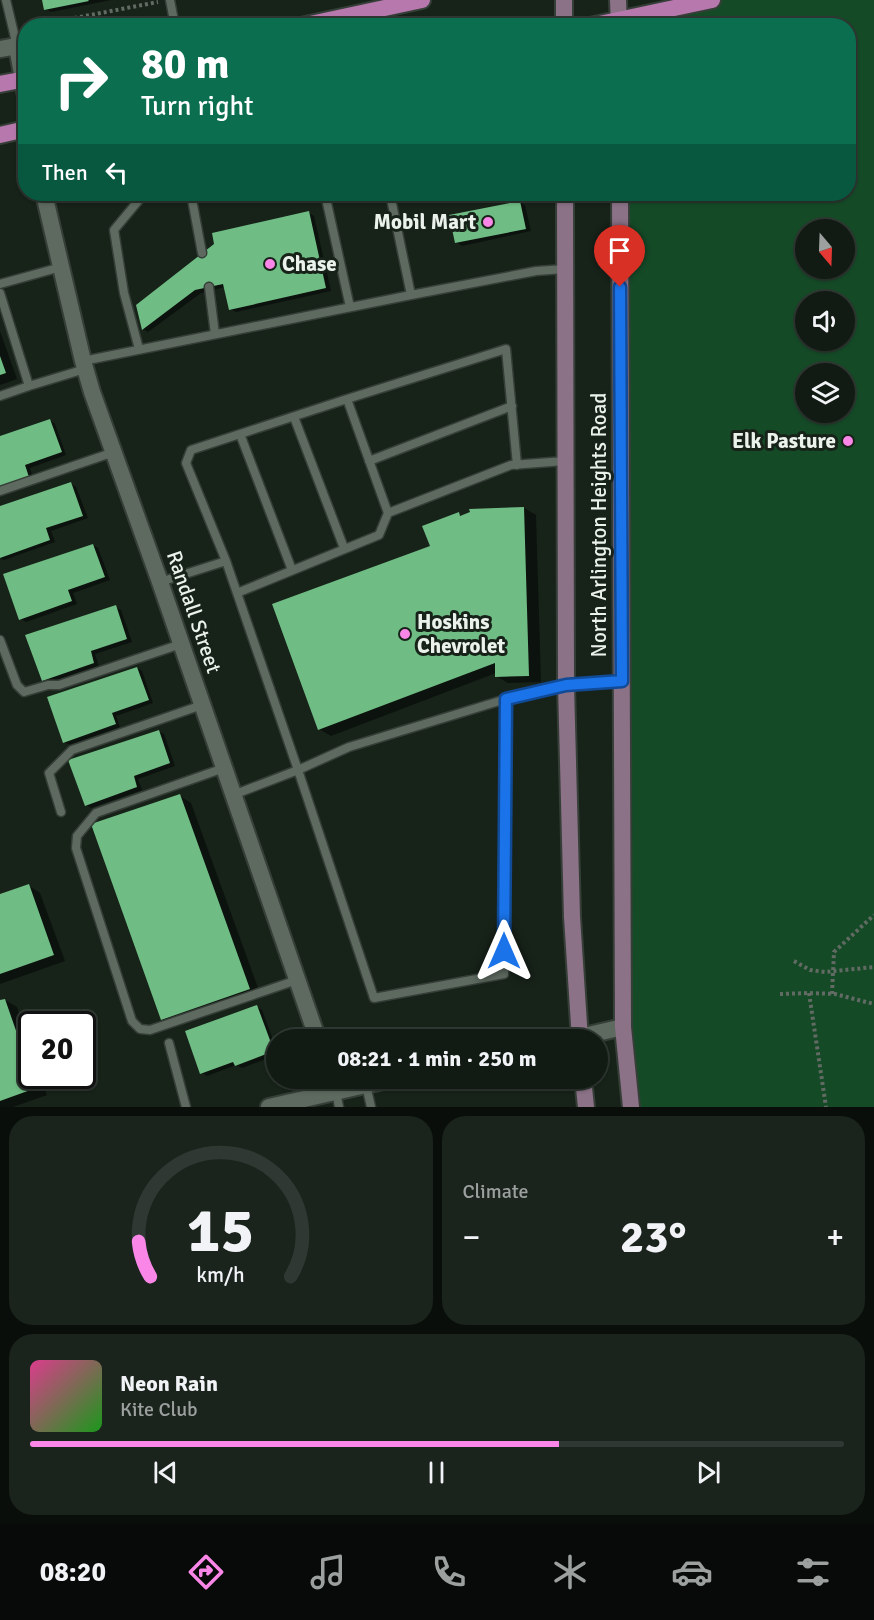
<!DOCTYPE html>
<html lang="en">
<head>
<meta charset="utf-8">
<style>
  :root { --surface:#111a13; --page:#1a231c; --text:#f1f3f6; --muted:#9ca1a0; --line:#303833; --accent:#fa87e7 }
  body { margin:0; font-family:Signika,sans-serif; background:var(--page); color:var(--text); height:100vh; display:flex; flex-direction:column; font-size:22px; white-space:nowrap }
  * { box-sizing:border-box; margin:0 }
  p { font-size:20px; color:var(--muted) }
  .icon { flex:none; width:33px; height:33px; fill:none; stroke:currentColor; stroke-width:2; stroke-linecap:round; stroke-linejoin:round }
  .map { position:relative; height:1107px; overflow:hidden }
  .side { display:flex; flex-direction:column; gap:9px; padding:9px; background:#090e0a; flex:1 }
  .side>* { flex:none }
  .banner { position:absolute; left:18px; top:18px; width:838px; height:183px; border-radius:24px; box-shadow:0 2px 4px #0004,0 0 0 2px var(--line); background:#0b6e4f; color:#fff; overflow:hidden }
  .needle { width:39px; rotate:161deg }
  .fabs { position:absolute; left:795px; top:219px; display:grid; gap:12px }
  .fabs a { display:grid; place-items:center; width:60px; height:60px; border-radius:50%; background:var(--surface); box-shadow:0 2px 4px #0004,0 0 0 2px var(--line); font-size:30px }
  .speed { position:absolute; left:18px; top:1011px; display:flex; gap:12px; font-size:30px; font-weight:700; text-align:center }
  .speed>* { display:grid; place-content:center; width:78px; height:78px; border-radius:50%; background:var(--surface); box-shadow:0 2px 4px #0004,0 0 0 2px var(--line); line-height:1 }
  .speed .limit { border:3px solid #111; border-radius:9px; background:#fff; color:#111 }
  .pin { position:absolute; display:grid; place-items:center; width:51px; height:51px; color:#fff; margin:-62px -26px; border-radius:50% 50% 50% 0; rotate:-45deg; box-shadow:0 0 6px #0007 }
  .pin .icon { rotate:45deg }
  .me { position:absolute; width:66px; margin:-33px; rotate:0deg; stroke-linejoin:round; filter:drop-shadow(0 0 4px #0008) }
  .turn { display:flex; align-items:center; gap:21px; height:126px; padding:0 24px; font-size:27px }
  .turn .icon { width:78px; height:78px; stroke-width:2.5 }
  .turn b { display:block; font-size:42px; line-height:51px }
  .then { display:flex; align-items:center; height:57px; padding:0 24px; background:#0003; gap:12px; font-size:22px }
  .big { font-size:45px; font-weight:700; line-height:1.1 }
  .side .card { flex:1; display:flex; flex-direction:column; justify-content:center; gap:9px; min-width:0; padding:0 21px; border-radius:24px; background:var(--page) }
  .side .dial { align-items:center; gap:0 }
  .dial svg { height:156px; overflow:visible; fill:none; stroke:var(--line); stroke-width:7; stroke-linecap:round; text-anchor:middle }
  .dial text { fill:var(--text); stroke:none }
  .song { display:flex; align-items:center; gap:18px }
  .cover { width:72px; height:72px; border-radius:9px; background:linear-gradient(135deg,hsl(330 70% 55%),hsl(120 70% 35%)) }
  .played { height:6px; border-radius:3px; background:linear-gradient(90deg,var(--accent) 65%,var(--line) 65%) }
  .keys { display:flex; justify-content:space-around; direction:ltr }
  .heat { display:flex; justify-content:space-between; align-items:center; font-size:33px; direction:ltr }
  .side .tiles { flex:1; display:grid; gap:9px; grid-template-columns:1fr 1fr }
  .card:last-child { grid-column:span 2 }
  .trip { position:absolute; left:266px; top:1029px; width:342px; height:60px; border-radius:30px; background:var(--surface); box-shadow:0 2px 4px #0004,0 0 0 2px var(--line); font-weight:700; line-height:60px; text-align:center }
  .menu { display:flex; height:96px; justify-content:space-around; align-items:center; background:#070a08; color:var(--muted) }
  .menu .icon { width:42px; height:42px }
  .menu .selected { color:var(--accent) }
  .menu b { font-size:27px; color:var(--text) }
  .map>svg:first-child { display:block }
  .green { fill:#154a27; fill-rule:evenodd }
  .shadow { fill:#0007 }
  .building { fill:#6fbc84 }
  .lines { fill:none; stroke-linecap:round; stroke-linejoin:round }
  .service-casing { stroke:#363e38; stroke-width:11 }
  .minor-casing { stroke:#363e38; stroke-width:20 }
  .secondary-casing { stroke:#363e38; stroke-width:20 }
  .primary-casing { stroke:#363e38; stroke-width:20 }
  .path { stroke:#626b63; stroke-width:4; stroke-dasharray:3 3; stroke-linecap:butt }
  .service { stroke:#5e6a60; stroke-width:8 }
  .minor { stroke:#5e6a60; stroke-width:16 }
  .secondary { stroke:#8b7287; stroke-width:16 }
  .primary { stroke:#b779ad; stroke-width:16 }
  .route-casing { stroke:#114b97; stroke-width:15 }
  .route { stroke:#1a73e8; stroke-width:10 }
  .poi-dot { fill:#fa87e7; stroke:#172219; stroke-width:2 }
  .labels { text-anchor:middle; dominant-baseline:central; stroke-width:6; stroke-linejoin:round; paint-order:stroke }
  .poi-label { font-size:21px; font-weight:bold; fill:#ebf2ec; stroke:#172219; text-anchor:end }
  .street-label { font-size:21px; fill:#ebf2ec; stroke:#172219 }
</style>
</head>
<body>
<div class="map">
<svg width="874" height="1107" viewBox="0 0 874 1107">
  <rect width="100%" height="100%" fill="#172219"/>
  <!-- green -->
  <path class="green" d="M712 0H874V1107H634L630 1046 625 194H849V26H619ZM806 230H844V268H806ZM806 302H844V340H806ZM806 374H844V412H806Z"/>
  <!-- shadow -->
  <path class="shadow" d="M44 0H111L51 12 45 9Z
    M520 202 525 205 531 231 462 246 456 242Z
    M309 213 314 216 331 291 236 312 230 309 225 287 201 293 148 332 143 329 138 305Z
    M0 331 17 379 0 385Z
    M50 420 55 424 66 455 30 468 33 479 0 491V437Z
    M71 484 76 487 88 518 51 531 55 542 4 560 0 558V507Z
    M524 508 536 515 541 682 508 683 496 676V673L331 736 319 729 431 547 458 514 462 516Z
    M93 545 98 548 110 580 73 593 77 604 26 622 21 619Z
    M115 607 121 610 132 642 95 654 99 666 48 683 43 680Z
    M137 668 142 671 153 703 116 716 120 727 70 745 64 742Z
    M158 731 164 734 175 766 138 779 142 790 91 808 86 805Z
    M180 796 191 803 261 996 174 1026 162 1019Z
    M29 886 40 893 65 961 0 984V896Z
    M5 1000 17 1007 32 1050V1076H40L47 1095 13 1107H0V1002Z
    M257 1007 262 1010 276 1048V1055L242 1068 236 1065 207 1076 201 1072Z"/>
  <!-- building -->
  <path class="building" d="M42 0H88L89 1 44 10Z
    M520 201 526 229 455 243 449 215Z
    M309 211 326 288 229 310 223 284 195 290 142 330 136 305 214 244 212 233Z
    M0 356 6 373 0 375Z
    M50 419 62 452 25 465 29 477 0 487V436Z
    M71 482 83 516 46 528 50 540 0 558V506Z
    M524 507 529 676 495 677V663L318 730 272 604 430 546 422 526 459 512 460 516 470 512 469 509Z
    M93 544 105 577 68 590 72 601 19 620 3 574Z
    M116 605 127 639 91 651 94 663 42 681 25 635Z
    M137 667 149 700 112 713 116 724 63 743 47 697Z
    M159 730 170 763 134 776 137 787 85 806 68 760Z
    M180 794 250 989 161 1020 91 824Z
    M29 884 54 955 0 974V894Z
    M5 999 36 1088 0 1101V1000Z
    M257 1005 274 1051 235 1066 233 1062 200 1074 185 1031Z"/>
  <g class="lines">
    <!-- service casing -->
    <g class="service-casing">
      <path id="service" d="M6 0 17 46
        M170 0 175 26
        M191 194 202 253
        M325 194 350 307
        M390 194 411 295
        M0 284 61 267
        M209 287 215 334
        M0 293 29 386 85 369
        M139 349 124 293 114 230 144 194
        M83 361 411 295 536 271 565 269
        M0 396 29 386
        M347 399 506 349 517 465
        M294 417 344 548
        M240 434 292 570
        M369 461 512 406
        M0 491 114 452
        M226 561 186 463 191 450 347 399 388 513
        M160 582 226 561 237 593 379 535 388 513 511 465 565 461
        M0 640 17 685 24 692 48 685H59L181 644
        M506 699 504 974 374 998 298 770 349 747 506 699 566 685 622 681
        M224 768 96 813 77 836 76 848 132 1021 140 1029 150 1030 297 980
        M233 795 298 770 237 593
        M61 812 49 773 72 750 202 705
        M169 1043 186 1107
        M366 1085 371 1107
        M336 1092 339 1107"/>
    </g>
    <!-- minor casing -->
    <g class="minor-casing">
      <path id="minor" d="M0 49 17 46 26 96
        M44 194 83 361 92 392 160 582 318 1040
        M567 1040 623 1027
        M269 1107 396 1078"/>
    </g>
    <!-- secondary casing -->
    <g class="secondary-casing">
      <path id="secondary" d="M564 0V26
        M618 0 619 26
        M565 194 566 685 572 917 580 1040
        M620 194 623 1027 631 1107
        M583 1078 586 1107"/>
    </g>
    <!-- primary casing -->
    <g class="primary-casing">
      <path id="primary" d="M301 26 422 0
        M590 26 712 0
        M0 84 26 79
        M0 135 26 129"/>
    </g>
    <!-- path -->
    <path class="path" d="M33 26 158 2
      M794 961 810 970 825 972 874 967
      M809 993 826 1107
      M780 994 809 993 835 994 874 1004
      M832 994 834 952 874 915"/>
    <!-- service -->
    <use href="#service" class="service"/>
    <!-- minor -->
    <use href="#minor" class="minor"/>
    <!-- secondary -->
    <use href="#secondary" class="secondary"/>
    <!-- primary -->
    <use href="#primary" class="primary"/>
  </g>
  <g class="lines">
    <!-- route casing -->
    <g class="route-casing">
      <path id="route" d="M504 951 506 699 566 685 622 681 620 287"/>
    </g>
    <!-- route -->
    <use href="#route" class="route"/>
  </g>
  <!-- markers -->
  <g class="poi-dot">
    <circle cx="488" cy="222" r="6"/>
    <circle cx="270" cy="264" r="6"/>
    <circle cx="848" cy="441" r="6"/>
    <circle cx="405" cy="634" r="6"/>
  </g>
  <g class="labels">
    <!-- poi labels -->
    <g class="poi-label">
      <text x="476" y="222">Mobil Mart</text>
      <text x="282" y="264" text-anchor="start">Chase</text>
      <text x="836" y="441">Elk Pasture</text>
      <text x="417" y="622" text-anchor="start">Hoskins<tspan x="417" dy="24">Chevrolet</tspan></text>
    </g>
    <!-- street labels -->
    <g class="street-label">
      <text transform="translate(599 525) rotate(-90)">North Arlington Heights Road</text>
      <text transform="translate(194 612) rotate(71)">Randall Street</text>
    </g>
  </g>
</svg>
<div class="fabs">
<a><svg class="needle" viewBox="-14 -14 28 28"><path d="M0-13l5 13h-10z" fill="#e53935"/><path d="M0 13l5-13h-10z" fill="#9ca1a0"/></svg></a>
<a><svg class="icon" aria-label="sound" viewBox="0 0 24 24"><path d="M4 9h4l5-4v14l-5-4H4zM17 9q2 3 0 6"/></svg></a>
<a><svg class="icon" aria-label="layers" viewBox="0 0 24 24"><path d="M12 4l9 5-9 5-9-5zM3 14l9 5 9-5"/></svg></a>
</div>
<div class="speed"><div class="limit">20</div></div>
<div class="pin" style="left:620px;top:287px;background:#d93025"><svg class="icon" aria-label="arrive" viewBox="0 0 24 24"><path d="M6 21V4h12l-3 4 3 4H6"/></svg></div>
<svg class="me" style="left:504px;top:951px" viewBox="-20 -20 40 40"><path d="M0-17L14 15 0 8-14 15z" fill="#1a73e8" stroke="#fff" stroke-width="4"/></svg>
<div class="trip">08:21 · 1 min · 250 m</div>
<div class="banner">
<div class="turn"><svg class="icon" aria-label="right" viewBox="0 0 24 24"><path d="M7 20v-9h11M14 6l5 5-5 5"/></svg><div><b>80 m</b>Turn right</div></div>
<div class="then">Then<svg class="icon" aria-label="left" viewBox="0 0 24 24"><path d="M17 20v-9H6M10 6l-5 5 5 5"/></svg></div>
</div>
</div>
<section class="side">
<div class="tiles">
<div class="card dial"><svg viewBox="0 0 100 80">
<path d="M14 69A42 42 0 1 1 86 69"/>
<path d="M14 69A42 42 0 0 1 8 51" stroke="#fa87e7"/>
<text x="50" y="56" font-size="32" font-weight="700">15</text>
<text x="50" y="72" font-size="11">km/h</text>
</svg></div>
<div class="card"><p>Climate</p>
<div class="heat"><a>−</a><b class="big">23°</b><a>+</a></div>
</div>
<div class="card">
<div class="song"><i class="cover"></i><div><b>Neon Rain</b><p>Kite Club</p></div></div>
<div class="played"></div>
<div class="keys"><svg class="icon" aria-label="previous" viewBox="0 0 24 24"><path d="M18 5L8 12l10 7zM5 5v14"/></svg><svg class="icon" aria-label="pause" viewBox="0 0 24 24"><path d="M8 5v14M16 5v14"/></svg><svg class="icon" aria-label="next" viewBox="0 0 24 24"><path d="M6 5l10 7-10 7zM19 5v14"/></svg></div>
</div>
</div>
</section>
<nav class="menu">
<b>08:20</b>
<svg class="icon selected" aria-label="directions" viewBox="0 0 24 24"><path d="M12 3l9 9-9 9-9-9zM9 14v-3h6M13 9l2 2-2 2"/></svg>
<svg class="icon" aria-label="music" viewBox="0 0 24 24"><path d="M9 18V5l10-2v13"/><circle cx="6" cy="18" r="3"/><circle cx="16" cy="16" r="3"/></svg>
<svg class="icon" aria-label="phone" viewBox="0 0 24 24"><path d="M5 4h4l2 5-3 2q2 4 5 5l2-3 5 2v4C11 20 4 13 5 4z"/></svg>
<svg class="icon" aria-label="climate" viewBox="0 0 24 24"><path d="M12 3v18M4 7l16 10M4 17L20 7"/></svg>
<svg class="icon" aria-label="car" viewBox="0 0 24 24"><path d="M5 17H2v-5l4-1 3-4h7l3 4 3 1v5h-3M9 17h6M6 11h13"/><circle cx="7" cy="17" r="2"/><circle cx="17" cy="17" r="2"/></svg>
<svg class="icon" aria-label="filters" viewBox="0 0 24 24"><path d="M4 7h16M4 17h16"/><circle cx="9" cy="7" r="2"/><circle cx="15" cy="17" r="2"/></svg>
</nav>
</body>
</html>
